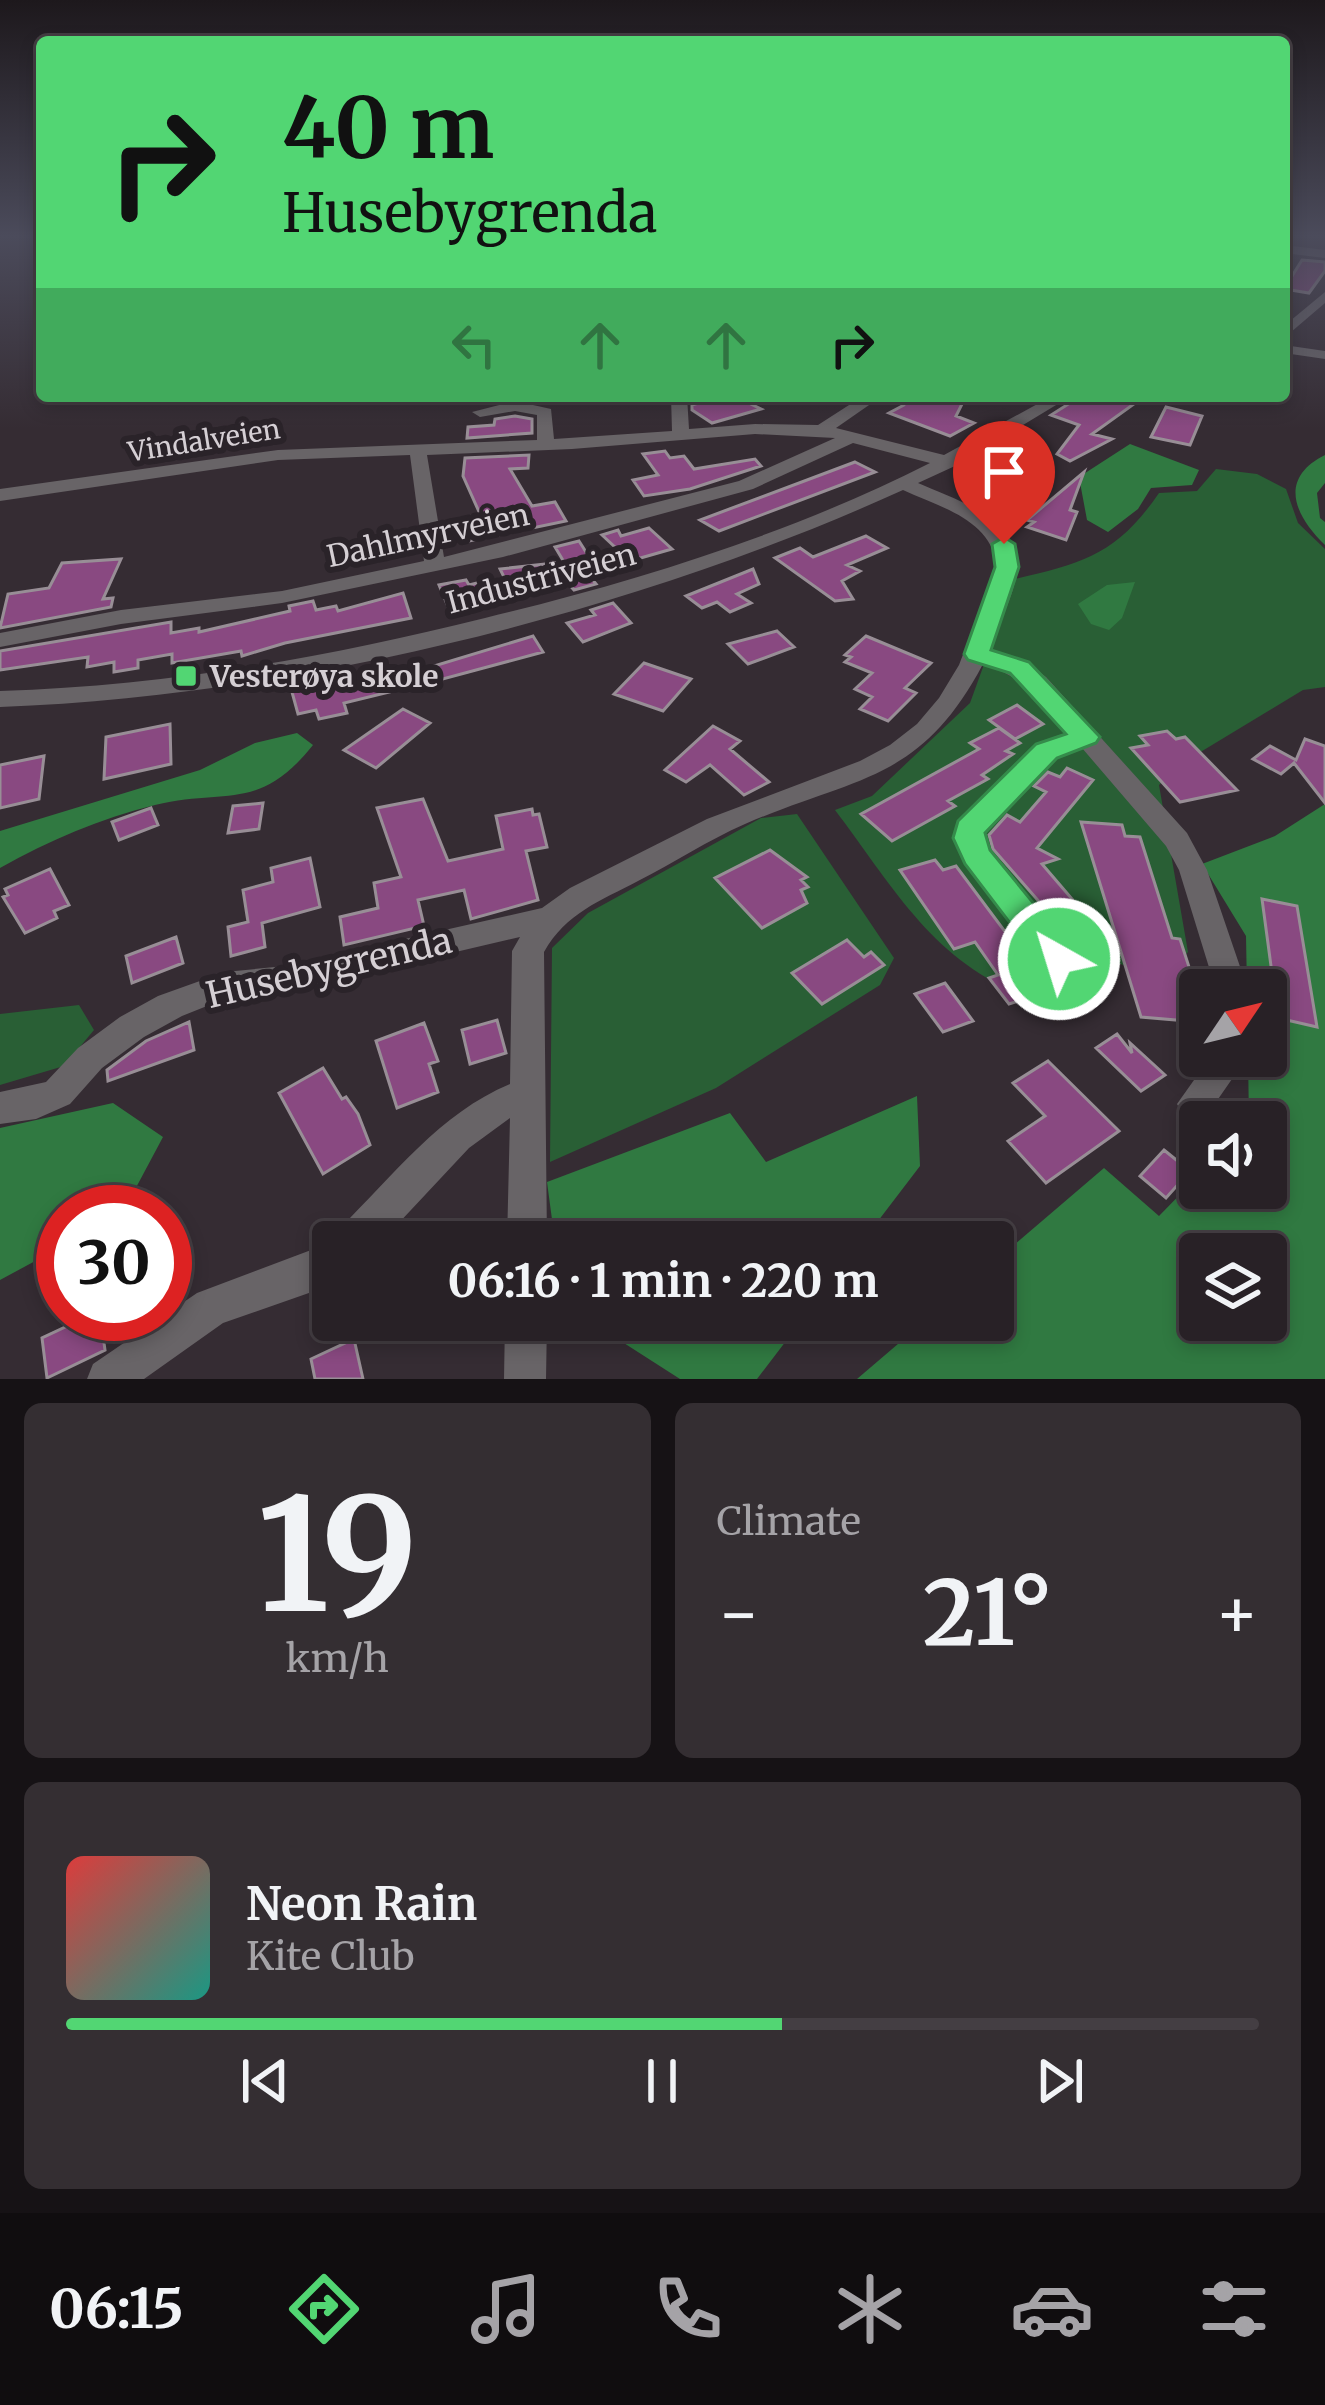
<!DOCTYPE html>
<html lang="en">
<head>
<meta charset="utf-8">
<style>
  :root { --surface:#282126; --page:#342e32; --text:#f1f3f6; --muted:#a5a3a7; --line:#443e43; --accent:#52d673 }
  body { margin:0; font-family:Merriweather,serif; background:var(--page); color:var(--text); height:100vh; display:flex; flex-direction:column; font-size:45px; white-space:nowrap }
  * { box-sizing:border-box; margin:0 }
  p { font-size:39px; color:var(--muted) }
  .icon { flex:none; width:66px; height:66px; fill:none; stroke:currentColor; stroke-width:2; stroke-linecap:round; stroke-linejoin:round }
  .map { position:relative; height:1379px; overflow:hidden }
  .sheet { display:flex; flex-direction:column; gap:24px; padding:24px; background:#161215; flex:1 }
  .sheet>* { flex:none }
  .top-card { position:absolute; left:36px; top:36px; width:1254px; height:366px; border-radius:12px; box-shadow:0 6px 18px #0003,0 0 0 3px var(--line); background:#52d673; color:#111; overflow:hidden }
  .needle { width:78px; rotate:55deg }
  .controls { position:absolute; left:1179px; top:969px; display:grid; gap:24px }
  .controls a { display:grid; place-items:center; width:108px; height:108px; border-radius:12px; background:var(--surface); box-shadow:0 6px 18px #0003,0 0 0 3px var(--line); font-size:60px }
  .speed { position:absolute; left:36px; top:1185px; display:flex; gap:24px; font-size:60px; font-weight:700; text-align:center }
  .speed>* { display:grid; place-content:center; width:156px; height:156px; border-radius:50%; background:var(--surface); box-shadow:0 6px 18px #0003,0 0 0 3px var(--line); line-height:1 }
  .speed .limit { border:18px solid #d22; background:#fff; color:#111 }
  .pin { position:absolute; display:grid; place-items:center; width:102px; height:102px; color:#fff; margin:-123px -51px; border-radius:50% 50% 50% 0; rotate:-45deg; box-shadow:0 0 12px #0007 }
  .pin .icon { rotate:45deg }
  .me { position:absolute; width:132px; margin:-66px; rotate:321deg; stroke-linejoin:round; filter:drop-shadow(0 0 9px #0008) }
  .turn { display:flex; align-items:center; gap:42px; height:252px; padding:0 48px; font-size:54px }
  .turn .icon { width:156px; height:156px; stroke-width:2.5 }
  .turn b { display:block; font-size:84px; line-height:102px }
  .lanes { display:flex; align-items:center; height:114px; padding:0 48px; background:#0003; justify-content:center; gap:60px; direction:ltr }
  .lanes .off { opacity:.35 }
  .big { font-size:90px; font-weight:700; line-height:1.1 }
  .sheet .card { flex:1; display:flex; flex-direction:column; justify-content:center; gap:18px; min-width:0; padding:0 42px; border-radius:18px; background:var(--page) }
  .sheet .dial { align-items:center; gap:0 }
  .dial b { font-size:156px; line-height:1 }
  .song { display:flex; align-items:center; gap:36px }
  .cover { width:144px; height:144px; border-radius:18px; background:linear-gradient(135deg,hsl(0 70% 55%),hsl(170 70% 35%)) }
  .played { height:12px; border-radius:6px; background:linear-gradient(90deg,var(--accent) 60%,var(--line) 60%) }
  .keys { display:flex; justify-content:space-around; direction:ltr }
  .heat { display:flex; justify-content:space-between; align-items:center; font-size:66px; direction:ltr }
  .sheet .tiles { flex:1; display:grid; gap:24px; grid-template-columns:1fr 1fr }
  .card:last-child { grid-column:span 2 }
  .trip { position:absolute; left:312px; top:1221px; width:702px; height:120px; border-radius:12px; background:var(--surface); box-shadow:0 6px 18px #0003,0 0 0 3px var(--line); font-weight:700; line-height:120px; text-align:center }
  .tab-bar { display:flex; height:192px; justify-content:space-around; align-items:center; background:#100d0f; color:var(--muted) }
  .tab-bar .icon { width:84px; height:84px }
  .tab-bar .on { color:var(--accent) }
  .tab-bar b { font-size:54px; color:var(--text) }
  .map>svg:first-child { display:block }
  .green { fill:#295f35 }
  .forest { fill:#307941; fill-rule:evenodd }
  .building { fill:#894981; stroke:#988e96; stroke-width:3 }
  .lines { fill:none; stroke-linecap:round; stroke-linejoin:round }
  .minor { fill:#686467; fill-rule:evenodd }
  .route { fill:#52d673; stroke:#358b4b; stroke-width:3 }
  .poi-dot { fill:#52d673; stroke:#2a2329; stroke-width:4.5 }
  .labels { text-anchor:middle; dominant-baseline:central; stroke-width:12; stroke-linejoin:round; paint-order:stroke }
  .far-street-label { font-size:27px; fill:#d5cfd4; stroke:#2a2329 }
  .street-label { font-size:30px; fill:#d5cfd4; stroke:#2a2329 }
  .poi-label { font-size:30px; font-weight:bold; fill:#d5cfd4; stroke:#2a2329; text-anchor:start }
  .near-street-label { font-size:36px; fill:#d5cfd4; stroke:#2a2329 }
</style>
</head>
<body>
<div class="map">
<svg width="1325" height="1379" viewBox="0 0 1325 1379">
  <rect width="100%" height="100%" fill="#352c33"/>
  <!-- green -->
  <path class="green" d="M1216 469 1257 474 1286 489 1298 523 1325 549V687L1303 690 1184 762 1159 785 1188 952 1163 978 1105 959 1041 952 1019 993C932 960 889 881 835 810L872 796 970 703 1015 579C1084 563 1117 554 1159 493L1197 491Z
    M797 814 894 958 880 985 716 1088 550 1162 552 948 588 913 761 818Z
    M79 1005 94 1030 64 1066 0 1085V1014Z"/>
  <!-- forest -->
  <path class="forest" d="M1130 444 1199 470 1192 485 1151 488 1138 509 1108 532 1087 520 1079 477Z
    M1325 455V483L1317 493 1320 518 1325 522V545C1293 514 1279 478 1325 455Z
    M1135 582 1122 618 1109 630 1091 624 1078 604 1107 585Z
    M297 733 313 745C259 813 226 788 155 805 99 819 50 840 0 868V831L200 770 255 743Z
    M1325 804V1379H857L926 1320H993V1263L1104 1168 1159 1216 1200 1174V1188H1266V1122H1249L1248 1056H1266V990H1247L1246 936 1202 864 1275 836ZM1200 1254H1266V1320H1200Z
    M917 1096 920 1166 862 1242H555L547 1182 730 1113 766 1162Z
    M113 1103 163 1137 123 1212H63V1246L0 1280V1128Z
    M588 1320H802L757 1379H680Z"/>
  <!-- building -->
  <path class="building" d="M1302 260 1325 262V271L1309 293 1284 289Z
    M720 396H734L761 409 712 423 692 410V405Z
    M908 396H966L956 416 974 423 950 436 889 413 904 405Z
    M1081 396H1145L1092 434 1112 439 1070 461 1057 454 1079 425 1051 415Z
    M1166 407 1202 416 1190 445 1151 437Z
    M515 416 532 419V433L467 438 468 427 494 425 495 419Z
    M665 451 670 458 684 456 694 469 755 459 761 466 690 489 644 496 633 480 658 475 643 454Z
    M529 455 528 468 510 469 532 506 555 502 566 521 464 542 456 524 474 520 472 516 480 514 463 476 465 458Z
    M855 462 875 472 719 531 700 520Z
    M1084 472 1070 510 1077 512 1066 540 1027 527 1034 522 1027 520Z
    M649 528 672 549 630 561 602 535 618 530 621 536Z
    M866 536 887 548 847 565 860 571 842 581 853 599 835 601 775 558 800 548 813 557Z
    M579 541 598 571 587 573 596 584 574 590 567 582 512 593 500 569 564 562 555 547Z
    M121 559 103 599 113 598 111 607 0 628 8 594 49 588 62 563Z
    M753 569 759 584 737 594 751 603 730 612 717 602 702 608 686 596Z
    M466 580 469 585 481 582 490 601 449 609 439 585Z
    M403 593 411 618 285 643 242 656 241 651 172 663V654L138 660V668L114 672V662L87 667 88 657 0 670V651L171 622V633L199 628V632L290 611 289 606 313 601 316 610 336 606 338 611Z
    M613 603 631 623 583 642 567 623 595 615 591 610Z
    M777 631 794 647 748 664 728 644Z
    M533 636 543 652 428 683 424 669Z
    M866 636 931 663 905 688 916 693 888 721 860 709 872 697 855 689 872 673 845 662 851 657 845 655Z
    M644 663 691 679 663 711 614 694Z
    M392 668 394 672 409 668 418 685 344 703 347 713 319 719 316 710 298 714 292 692Z
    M1017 705 1043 724 1015 739 989 720Z
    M403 709 430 723 376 768 344 750Z
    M170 724 171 764 104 779 106 737Z
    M713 726 740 741 730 749 769 782 744 795 710 765 686 782 665 770Z
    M999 728 1020 743 1006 751 1013 754 982 775 988 779 948 801 955 806 892 841 861 814 979 749 970 743Z
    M1167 731 1176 739 1185 737 1237 790 1180 802 1131 748 1148 745 1140 736Z
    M1305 739 1325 746V803L1294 763 1281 774 1253 759 1270 746 1296 760Z
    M44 756 39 799 0 808V765Z
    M1067 768 1093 780 1037 848 1058 859 1042 864 1090 920 1063 929 993 849 989 835 1007 815 1020 822 1046 792 1034 786 1048 772 1060 777Z
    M423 799 448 861 503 849 496 816 532 809 533 815 539 814 547 847 526 851 538 900 471 919 464 890 418 900 424 926 344 945 340 917 378 908 374 883 401 877 377 808Z
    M263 803 259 829 228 833 233 806Z
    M151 808 158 825 119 840 112 822Z
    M1081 822 1122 825 1125 836 1140 837 1172 938 1180 939 1200 1001V1022L1141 1017Z
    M770 850 807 877 801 880 808 887 801 890 807 903 762 928 715 878Z
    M310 858 320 907 262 923 265 947 231 956 228 927 248 922 243 890 273 882 271 868Z
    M935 860 943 870 956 866 1030 965 1038 963 1063 981 1073 978 1086 994 1055 1004 1047 992 1009 1004 989 978 998 975 975 942 954 949 900 870Z
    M50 869 69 905 54 911 57 918 25 933 3 897 8 895 5 889Z
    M1262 899 1297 906 1317 1027 1278 1018Z
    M176 937 183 963 132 983 126 956Z
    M847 940 864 957 871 952 884 965 822 1004 792 973Z
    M945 983 973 1021 943 1032 915 994Z
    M497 1020 506 1053 470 1064 462 1030Z
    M189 1022 194 1050 108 1081 107 1070 146 1041Z
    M424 1023 438 1061 429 1064 438 1092 397 1108 376 1041Z
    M1117 1034 1132 1053 1130 1043 1165 1075 1141 1091 1096 1048Z
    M1048 1061 1119 1131 1046 1183 1008 1141 1045 1116 1013 1083Z
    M323 1068 342 1099 346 1097 358 1114 370 1145 323 1174 279 1093Z
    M1164 1150 1190 1171 1166 1198 1140 1176Z
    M93 1314H100L105 1350 47 1378 42 1338Z
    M354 1339 363 1379H315L311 1359Z"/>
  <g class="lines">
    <!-- minor -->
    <path class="minor" d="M1284 245 1325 250V258L1284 253Z
      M1325 292V303L1284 338V326Z
      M1284 345 1325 351V359L1284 353Z
      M671 396H687L689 429 755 424 818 425 863 396H882L836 428 944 455 1052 396H1071L955 466 918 483C954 499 1022 519 1017 570 1014 597 998 625 988 650L1027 663 1046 677 1187 833 1207 870 1248 990H1216L1179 870 1166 846 1082 748 1056 757 984 831 989 853 1075 959 1070 968 1059 972 1048 968 966 863 956 829 1038 745 1070 734C1041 700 1026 678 983 664 920 783 856 776 745 824 708 840 674 863 638 881 600 901 566 913 544 952L547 1242H507L510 1118 469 1148 381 1242H333V1283L326 1287 223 1323 144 1379H87L93 1364 197 1293 335 1241 340 1228C393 1176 440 1113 510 1084L512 951 520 937 285 992 227 998 182 1016 144 1037 102 1068 70 1104 36 1119 0 1124V1092L46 1082 78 1048 120 1017 158 996 225 972 285 966 542 908 570 888 707 819 860 761 890 745 917 724 939 698 959 665 997 565C990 519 940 507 903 490 633 613 296 696 0 707V691C165 686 325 658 485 618 637 581 790 534 930 463L853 443 753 489 503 557 282 603 121 624 0 647V633L121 610 282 591 424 561 410 455 278 460 0 501V489L278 450 537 440V415L515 411 480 417 472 412 515 401 551 409 554 439 672 431ZM755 434 835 438 739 481 444 557 427 455 572 449Z
      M1211 1056H1248L1207 1115 1195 1120 1183 1115 1177 1104Z
      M505 1320H547L546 1379H504Z"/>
  </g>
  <!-- sky -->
  <linearGradient id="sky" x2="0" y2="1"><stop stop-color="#1d181c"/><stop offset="0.55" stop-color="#4b4b5b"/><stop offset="1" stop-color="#4b4b5b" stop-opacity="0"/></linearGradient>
  <rect width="1325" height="429" fill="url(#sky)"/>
  <!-- route -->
  <path class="route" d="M1004 537 1015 544 1019 567 991 650 1029 662 1100 737 1096 743 1057 758 985 833 990 850 1071 949 1077 959 1071 970 1059 974 1046 970 965 864 953 838 958 821 1036 744 1066 734 1010 673 968 660 964 654 995 567 992 544Z"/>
  <!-- markers -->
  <rect class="poi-dot" x="174" y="664" width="24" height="24" rx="6"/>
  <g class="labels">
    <!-- far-street labels -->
    <g class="far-street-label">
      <text transform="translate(204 440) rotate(-9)">Vindalveien</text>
    </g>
    <!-- street labels -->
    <g class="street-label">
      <text transform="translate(428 535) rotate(-12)">Dahlmyrveien</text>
      <text transform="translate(541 578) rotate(-15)">Industriveien</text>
    </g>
    <!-- poi labels -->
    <g class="poi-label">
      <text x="210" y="676">Vesterøya skole</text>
    </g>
    <!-- near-street labels -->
    <g class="near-street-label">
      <text transform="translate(329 968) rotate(-13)">Husebygrenda</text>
    </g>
  </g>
</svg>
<div class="controls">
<a><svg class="needle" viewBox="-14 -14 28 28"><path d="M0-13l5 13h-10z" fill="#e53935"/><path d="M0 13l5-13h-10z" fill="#a5a3a7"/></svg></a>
<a><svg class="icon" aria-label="sound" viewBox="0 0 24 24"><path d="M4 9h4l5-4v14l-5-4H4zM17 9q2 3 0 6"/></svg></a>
<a><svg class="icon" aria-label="layers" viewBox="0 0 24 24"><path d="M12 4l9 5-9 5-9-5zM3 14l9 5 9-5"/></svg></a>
</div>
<div class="speed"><div class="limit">30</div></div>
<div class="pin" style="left:1004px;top:544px;background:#d93025"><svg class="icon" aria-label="arrive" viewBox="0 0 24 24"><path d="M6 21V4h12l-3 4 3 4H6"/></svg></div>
<svg class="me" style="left:1059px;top:959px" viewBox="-20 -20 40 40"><circle r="17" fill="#52d673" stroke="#fff" stroke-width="3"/><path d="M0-11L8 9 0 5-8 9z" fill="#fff"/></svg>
<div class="trip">06:16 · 1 min · 220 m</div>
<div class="top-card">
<div class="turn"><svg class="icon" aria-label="right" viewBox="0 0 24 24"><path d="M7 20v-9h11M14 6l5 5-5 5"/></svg><div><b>40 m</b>Husebygrenda</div></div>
<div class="lanes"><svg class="icon off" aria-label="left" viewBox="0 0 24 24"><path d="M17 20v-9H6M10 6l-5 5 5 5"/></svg><svg class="icon off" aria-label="ahead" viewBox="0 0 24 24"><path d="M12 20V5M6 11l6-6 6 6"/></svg><svg class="icon off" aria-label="ahead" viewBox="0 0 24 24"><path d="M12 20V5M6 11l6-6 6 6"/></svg><svg class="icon" aria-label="right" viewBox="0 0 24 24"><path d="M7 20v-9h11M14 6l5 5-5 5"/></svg></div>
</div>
</div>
<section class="sheet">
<div class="tiles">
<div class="card dial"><b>19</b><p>km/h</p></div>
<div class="card"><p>Climate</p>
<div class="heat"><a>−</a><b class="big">21°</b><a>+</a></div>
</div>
<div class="card">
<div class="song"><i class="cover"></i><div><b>Neon Rain</b><p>Kite Club</p></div></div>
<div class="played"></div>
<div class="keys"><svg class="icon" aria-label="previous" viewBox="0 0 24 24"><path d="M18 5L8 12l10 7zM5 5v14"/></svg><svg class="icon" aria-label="pause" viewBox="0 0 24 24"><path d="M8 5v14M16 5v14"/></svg><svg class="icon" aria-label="next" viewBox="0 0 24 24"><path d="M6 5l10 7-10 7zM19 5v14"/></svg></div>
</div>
</div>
</section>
<nav class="tab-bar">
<b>06:15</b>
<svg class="icon on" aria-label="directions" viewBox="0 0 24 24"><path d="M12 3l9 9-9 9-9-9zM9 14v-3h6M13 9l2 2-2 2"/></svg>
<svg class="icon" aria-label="music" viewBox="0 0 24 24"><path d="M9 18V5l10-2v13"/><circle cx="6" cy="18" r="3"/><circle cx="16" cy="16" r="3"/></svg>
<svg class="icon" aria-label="phone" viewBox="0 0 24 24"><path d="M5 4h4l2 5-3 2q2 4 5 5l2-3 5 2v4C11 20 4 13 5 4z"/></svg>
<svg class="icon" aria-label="climate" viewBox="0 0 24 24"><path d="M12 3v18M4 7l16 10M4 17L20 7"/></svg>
<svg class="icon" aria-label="car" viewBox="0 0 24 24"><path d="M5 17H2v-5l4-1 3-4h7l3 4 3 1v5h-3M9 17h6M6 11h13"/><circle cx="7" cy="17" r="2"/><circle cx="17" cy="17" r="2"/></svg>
<svg class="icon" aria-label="filters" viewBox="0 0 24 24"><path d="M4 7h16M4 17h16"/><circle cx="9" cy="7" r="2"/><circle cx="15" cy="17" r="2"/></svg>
</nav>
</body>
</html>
